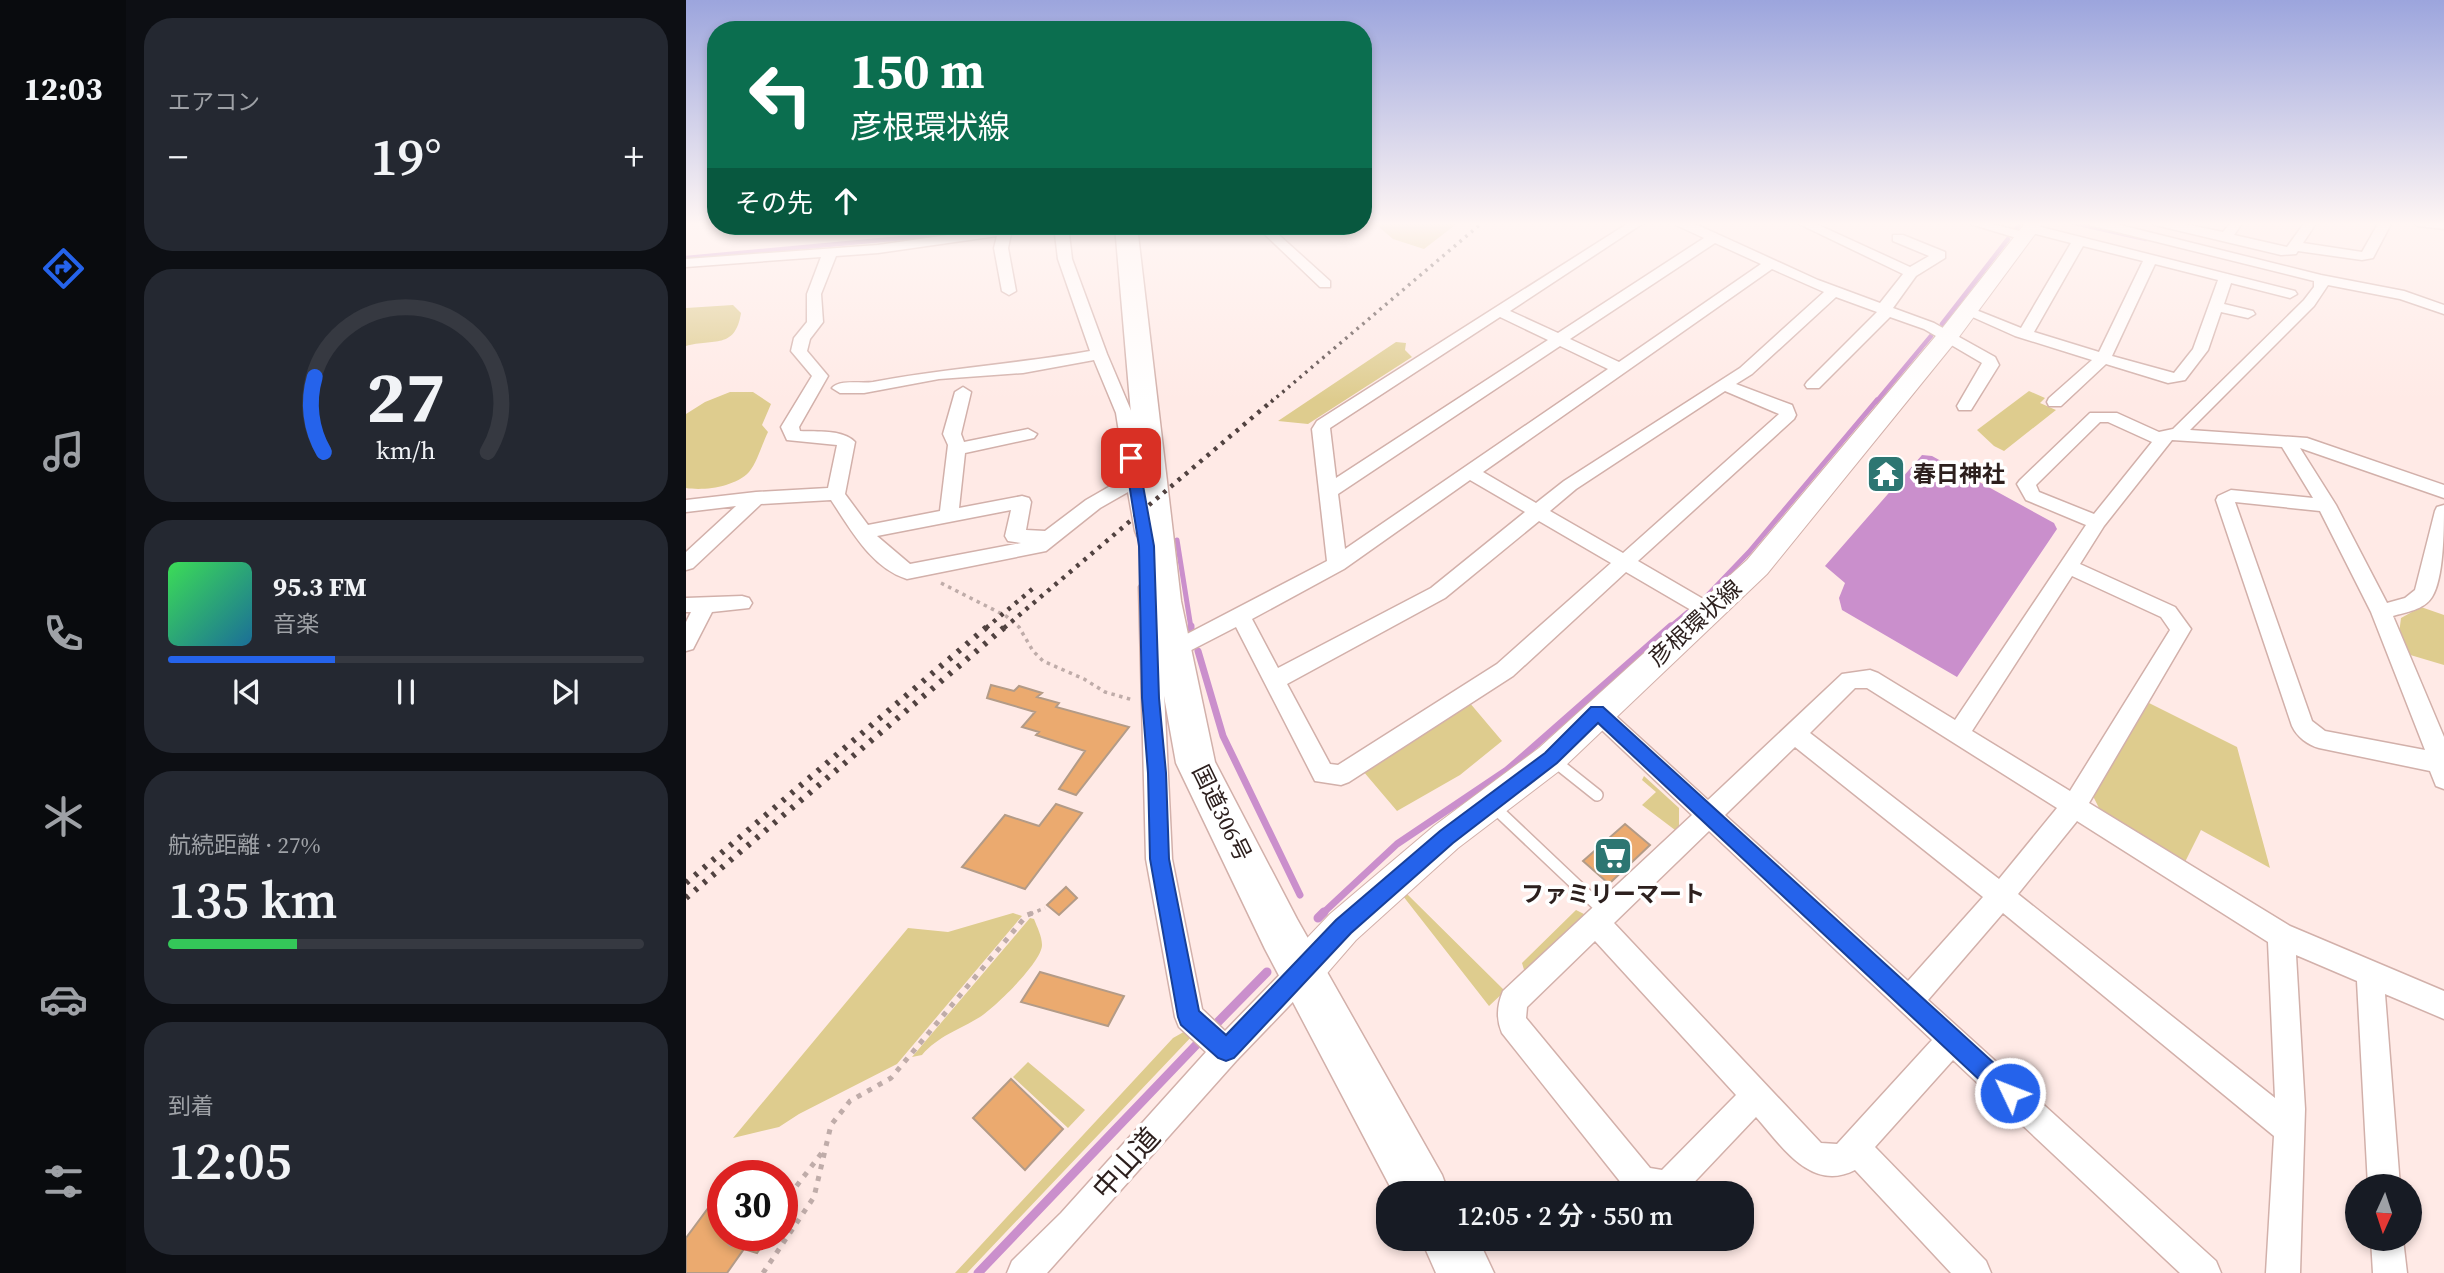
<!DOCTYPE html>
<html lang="ja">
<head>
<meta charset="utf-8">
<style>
  :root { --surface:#171b24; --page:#242831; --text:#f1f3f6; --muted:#9ea1a6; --line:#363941; --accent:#2563eb }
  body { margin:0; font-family:"Source Serif 4","Noto Sans JP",serif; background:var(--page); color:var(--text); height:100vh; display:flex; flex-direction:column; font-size:26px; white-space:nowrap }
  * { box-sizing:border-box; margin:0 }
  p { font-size:23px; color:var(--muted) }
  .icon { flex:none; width:38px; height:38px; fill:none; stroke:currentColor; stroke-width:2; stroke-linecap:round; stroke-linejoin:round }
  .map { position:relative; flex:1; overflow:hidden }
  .panel { display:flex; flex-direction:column; gap:18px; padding:18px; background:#0d0f14; width:560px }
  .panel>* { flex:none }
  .hud { position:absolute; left:21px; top:21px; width:665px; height:214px; border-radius:28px; box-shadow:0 4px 10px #0003; background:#0b6e4f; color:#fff; overflow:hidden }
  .needle { width:46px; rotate:183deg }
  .fabs { position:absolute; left:1659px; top:1174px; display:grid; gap:14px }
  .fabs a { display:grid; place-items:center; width:77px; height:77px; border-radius:50%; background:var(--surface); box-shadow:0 4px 10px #0003; font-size:35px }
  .speed { position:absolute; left:21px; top:1160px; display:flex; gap:14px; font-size:35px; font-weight:700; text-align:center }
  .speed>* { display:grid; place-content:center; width:91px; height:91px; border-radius:50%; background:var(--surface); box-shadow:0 4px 10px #0003; line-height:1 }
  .speed .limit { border:10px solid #d22; background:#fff; color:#111 }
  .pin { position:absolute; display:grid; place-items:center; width:60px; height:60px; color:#fff; margin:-30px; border-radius:14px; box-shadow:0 4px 10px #0006 }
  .me { position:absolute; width:77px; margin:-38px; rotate:313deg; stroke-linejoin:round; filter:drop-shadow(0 0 5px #0008) }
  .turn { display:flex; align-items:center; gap:24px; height:147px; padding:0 28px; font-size:32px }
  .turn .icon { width:91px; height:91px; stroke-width:2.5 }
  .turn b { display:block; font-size:49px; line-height:60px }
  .then { display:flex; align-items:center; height:66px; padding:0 28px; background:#0003; gap:14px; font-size:26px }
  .big { font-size:52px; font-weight:600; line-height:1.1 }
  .panel .card { flex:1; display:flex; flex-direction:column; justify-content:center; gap:10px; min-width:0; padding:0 24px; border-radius:28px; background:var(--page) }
  .panel .dial { align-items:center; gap:0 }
  .dial svg { height:182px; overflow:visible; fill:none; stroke:var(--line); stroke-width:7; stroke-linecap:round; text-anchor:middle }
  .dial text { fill:var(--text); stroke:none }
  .song { display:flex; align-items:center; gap:21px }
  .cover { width:84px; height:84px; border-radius:10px; background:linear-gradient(135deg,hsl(130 70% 55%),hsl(200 70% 35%)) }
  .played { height:7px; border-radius:4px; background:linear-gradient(90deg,var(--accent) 35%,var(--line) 35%) }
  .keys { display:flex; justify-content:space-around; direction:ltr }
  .heat { display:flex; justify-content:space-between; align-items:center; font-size:38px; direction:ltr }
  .charge { height:10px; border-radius:5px; background:linear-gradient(90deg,#34c759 27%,var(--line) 0) }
  .trip { position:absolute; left:690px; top:1181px; width:378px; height:70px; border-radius:28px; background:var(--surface); box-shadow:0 4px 10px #0003; font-weight:600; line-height:70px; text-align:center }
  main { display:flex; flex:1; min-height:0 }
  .tabs { display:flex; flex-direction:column; width:126px; justify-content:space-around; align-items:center; background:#090b0e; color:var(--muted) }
  .tabs .icon { width:49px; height:49px }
  .tabs .active { color:var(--accent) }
  .tabs b { font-size:32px; color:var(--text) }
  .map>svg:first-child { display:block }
  .green { fill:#decc8e }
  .water { fill:#ca8fcc }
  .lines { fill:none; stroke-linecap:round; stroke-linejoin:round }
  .stream-far3 { stroke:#ca8fcc; stroke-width:4.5 }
  .stream-far2 { stroke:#ca8fcc; stroke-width:5 }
  .stream-far1 { stroke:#ca8fcc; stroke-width:7 }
  .stream { stroke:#ca8fcc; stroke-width:9 }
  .building { fill:#ebaa6f; stroke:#b39b87; stroke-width:2 }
  .service-casing { stroke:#d2b0aa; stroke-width:14 }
  .minor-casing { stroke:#d2b0aa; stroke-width:3 }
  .secondary-casing { stroke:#d2b0aa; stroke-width:2 }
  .trunk-casing { stroke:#d2b0aa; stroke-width:3 }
  .path-far1 { stroke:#bfaca9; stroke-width:3.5; stroke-dasharray:3.5 4.5; stroke-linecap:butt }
  .path { stroke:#bfaca9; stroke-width:5; stroke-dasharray:5 7; stroke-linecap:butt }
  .service { stroke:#fff; stroke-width:11 }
  .minor { fill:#fff; fill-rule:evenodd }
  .secondary { fill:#fff; fill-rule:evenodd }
  .trunk { fill:#fff; fill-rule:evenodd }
  .rail-far2 { stroke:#514240; stroke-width:3.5; stroke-dasharray:2.5 5; stroke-linecap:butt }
  .rail-far1 { stroke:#514240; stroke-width:4.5; stroke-dasharray:3.5 6; stroke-linecap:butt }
  .rail { stroke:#514240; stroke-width:6; stroke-dasharray:3.5 8; stroke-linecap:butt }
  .route { fill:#2563eb; stroke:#184099; stroke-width:2 }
  .labels { text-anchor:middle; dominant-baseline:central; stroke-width:7; stroke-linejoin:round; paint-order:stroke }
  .poi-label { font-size:23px; font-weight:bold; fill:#2d201e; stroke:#fff; text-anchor:start }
  .street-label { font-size:23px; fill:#2d201e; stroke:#fff }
  .near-street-label { font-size:28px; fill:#2d201e; stroke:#fff }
</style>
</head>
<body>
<main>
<nav class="tabs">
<b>12:03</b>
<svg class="icon active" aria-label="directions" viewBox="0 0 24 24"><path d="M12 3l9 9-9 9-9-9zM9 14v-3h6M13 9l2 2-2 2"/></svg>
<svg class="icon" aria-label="music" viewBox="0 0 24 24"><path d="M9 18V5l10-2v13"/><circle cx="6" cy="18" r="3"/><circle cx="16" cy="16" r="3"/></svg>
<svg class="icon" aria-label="phone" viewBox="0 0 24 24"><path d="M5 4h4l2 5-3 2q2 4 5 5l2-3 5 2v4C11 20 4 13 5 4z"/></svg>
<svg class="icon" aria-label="climate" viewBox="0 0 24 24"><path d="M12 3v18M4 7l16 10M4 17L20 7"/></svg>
<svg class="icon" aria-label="car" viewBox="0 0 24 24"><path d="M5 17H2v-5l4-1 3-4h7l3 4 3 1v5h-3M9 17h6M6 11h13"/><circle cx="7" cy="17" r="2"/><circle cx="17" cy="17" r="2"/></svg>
<svg class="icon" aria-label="filters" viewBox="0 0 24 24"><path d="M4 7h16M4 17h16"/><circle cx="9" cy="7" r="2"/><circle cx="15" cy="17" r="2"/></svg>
</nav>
<section class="panel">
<div class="card"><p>エアコン</p>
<div class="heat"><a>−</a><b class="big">19°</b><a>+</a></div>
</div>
<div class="card dial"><svg viewBox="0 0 100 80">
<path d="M14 69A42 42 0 1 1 86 69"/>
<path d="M14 69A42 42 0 0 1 10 36" stroke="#2563eb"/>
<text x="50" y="56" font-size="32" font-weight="700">27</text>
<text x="50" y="72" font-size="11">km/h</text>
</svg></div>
<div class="card">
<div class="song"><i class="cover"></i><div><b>95.3 FM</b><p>音楽</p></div></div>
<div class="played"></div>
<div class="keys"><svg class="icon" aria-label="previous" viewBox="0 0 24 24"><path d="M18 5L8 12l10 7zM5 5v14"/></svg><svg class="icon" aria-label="pause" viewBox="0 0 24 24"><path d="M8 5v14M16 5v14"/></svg><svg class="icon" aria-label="next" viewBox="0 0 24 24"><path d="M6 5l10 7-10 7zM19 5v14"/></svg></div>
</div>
<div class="card"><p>航続距離 · 27%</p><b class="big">135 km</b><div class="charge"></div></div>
<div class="card"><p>到着</p><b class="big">12:05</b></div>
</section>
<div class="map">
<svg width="1758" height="1273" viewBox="0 0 1758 1273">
  <rect width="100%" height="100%" fill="#ffeae6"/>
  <!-- green -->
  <path class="green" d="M687 222H773L738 249 707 239Z
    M47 305 55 313C49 350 28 338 0 346V308Z
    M710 342 720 343 719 350 726 357 622 424 592 421Z
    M1343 391 1359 398 1354 403 1370 410 1318 451 1308 446 1291 430Z
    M44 392H67L85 404 76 425 82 432C76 444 71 463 63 472 49 487 18 491 0 488V414L19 402Z
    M1735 607 1758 615V665L1721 654 1713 634 1715 618Z
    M783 702 816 741 774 775 711 811 677 771Z
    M1463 703 1551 747 1584 868 1515 830 1498 864 1413 808 1407 796Z
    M958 776 993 808V826L989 830 956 805 970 792 956 780Z
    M720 893 819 991 803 1006 717 896Z
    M890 910 900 915 839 973 836 963Z
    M327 913 336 916 211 1064 113 1114 93 1127 47 1138 222 928 262 932Z
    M344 918 348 919C351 927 356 936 356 945 356 962 309 1007 294 1017 273 1030 252 1036 236 1055L226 1057Z
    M503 1029 508 1034 281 1273H269L487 1038Z
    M342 1062 399 1110 382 1128 327 1077Z"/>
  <!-- water -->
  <path class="water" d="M1236 455 1246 456 1368 523 1371 529 1271 677 1156 610 1153 598 1159 583 1139 566Z"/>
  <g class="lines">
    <!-- stream-far3 -->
    <path class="stream-far3" d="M1384 222 1460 239
      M1330 229 1335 222
      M0 258 228 237 256 238
      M1256 324 1322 239
      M1190 402 1245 336"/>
    <!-- stream-far2 -->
    <path class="stream-far2" d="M491 540 505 628
      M1019 598 1063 552 1191 400
      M983 628 1002 612"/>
    <!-- stream-far1 -->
    <path class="stream-far1" d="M505 626V629
      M512 651 537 736 614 895
      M636 914 711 844 821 770 985 626"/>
    <!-- stream -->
    <path class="stream" d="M632 918 638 912
      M529 1025 581 972
      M292 1273 513 1042"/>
  </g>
  <!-- building -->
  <path class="building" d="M305 685 328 691 333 686 356 693 351 697 373 703 370 707 443 727 390 795 373 789 399 751 350 735 353 732 336 727 349 712 301 698Z
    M370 804 396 813 339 889 276 867 319 815 353 826Z
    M939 824 964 845 923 884 897 861Z
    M380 887 391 898 373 915 361 905Z
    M354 972 438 996 422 1026 335 1002Z
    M325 1079 377 1129 339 1170 287 1118Z
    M37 1188V1236H83L71 1253 58 1249 41 1273H0V1238Z"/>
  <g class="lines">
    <!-- service casing -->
    <g class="service-casing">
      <path id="service" d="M867 760 911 795
        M807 806 920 913"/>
    </g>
    <!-- minor casing -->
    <g class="minor-casing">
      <path id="minor" d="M944 222H959L824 311 872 333 1018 238 990 225 989 222H1005L1132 280 1194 303 1217 274 1109 222H1126L1224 267 1243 256 1207 241V235H1217L1259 252V258L1230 276 1207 308 1248 323 1309 357 1313 365 1285 410H1273L1271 406 1296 363 1238 329 1204 317 1133 388H1121L1119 385 1121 382 1191 312 1150 297 1066 374 1050 384 1106 405 1110 415 1108 419 952 561 1031 607 1034 612 1031 617 1024 620 1017 617 940 572 827 676 663 782 655 785 629 781 550 627 486 660 478 658 475 652 478 646 641 561 626 429 631 421ZM1029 243 1075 264 933 362 884 339ZM1086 269 1138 292 1054 368 878 481 850 503 797 472ZM814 317 862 340 650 478 644 428ZM874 346 922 369 659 549 652 494ZM1039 391 1093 414 937 553 864 511 890 489ZM784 480 839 512 745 588 592 668 566 619 658 569ZM853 521 925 563 811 664 652 765 644 764 601 684 759 598Z
        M1278 222H1298L1342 233 1344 236 1337 240Z
        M1402 222H1422L1635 275 1718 291 1758 305V314L1714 299 1642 285 1628 306 1504 430 1621 438 1758 485V498L1614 448 1650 505 1701 603 1719 598 1729 590 1749 511 1751 507 1758 505C1758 528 1758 578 1746 597 1738 610 1720 612 1707 616L1758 737V789L1750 786 1744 771 1633 748C1622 745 1611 737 1606 726L1530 500 1532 496 1545 490 1627 498 1596 447 1486 440 1418 526 1394 564 1489 607 1505 629 1403 803 1604 926 1758 991V1019L1699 994 1714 1186H1682L1671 981 1610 955 1619 1109 1614 1273H1580L1588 1136 1317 913 1242 1000 1530 1261 1535 1273H1494L1267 1060 1189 1147 1300 1261 1305 1273H1265L1169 1170C1125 1193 1095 1145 1070 1117L997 1194H944L816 1033C810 1019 811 1005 817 991L1006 815 903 718 900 712 903 706 911 703 919 706 1022 800 1156 674 1184 670 1192 673 1269 720 1400 525 1340 500 1331 484 1334 480 1404 413H1431L1473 432 1487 429 1618 300 1628 287V281L1403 225ZM1414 422H1422L1466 442 1408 514 1353 492 1350 485ZM1549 502 1634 511 1685 612 1739 750 1639 731 1626 721ZM1386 576 1475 617 1484 630 1384 791 1286 731ZM1169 688H1181L1371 808 1313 879 1124 733ZM1109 747 1297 897 1222 981 1039 815ZM1391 821 1582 942 1589 1098 1332 894ZM1023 831 1246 1040 1151 1144 1135 1143 928 923ZM909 941 1050 1095 976 1170 964 1168 840 1018 841 1007Z
        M1467 222H1489L1537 232 1545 222H1557L1548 235 1601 247 1619 222H1631L1617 243 1676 252 1693 222H1706L1687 258 1676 260 1612 251 1610 254 1595 255 1469 225Z
        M1725 222H1758V229L1732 226Z
        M1343 224 1609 291 1611 294 1604 298 1545 283 1538 304 1567 311 1569 314 1562 318 1535 312 1522 350 1499 380 1482 383 1420 364 1375 406H1363L1361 402 1363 398 1406 360 1329 336 1273 311 1275 308H1285L1335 328 1385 243 1338 231V225ZM1397 246 1457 261 1413 352 1348 332ZM1469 264 1532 280 1507 349 1488 373 1426 356Z
        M324 226H357L350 230 325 234 322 248 330 291 323 295 316 291 308 248 311 236 192 253 150 256 135 294 137 322 124 339 121 351 142 376 113 427 114 431C131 432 156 429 169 442L159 494 182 525 254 511 262 445 257 434 269 392 277 387 285 392 275 434 278 442 342 429 351 434 348 438 279 453 273 508 336 496 343 498 345 502 340 530 359 531 400 500 440 477 430 413 408 360 337 373 253 379 178 393H154L146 388C154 379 174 384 187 382 259 368 332 364 404 351L372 259 369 234 364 226H377L383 234 386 259 421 354 446 413 467 531 465 536H451L449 531 442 492 414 508 360 551 221 579C185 568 164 528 145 500L75 504 7 568 0 570V552L50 506 0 512V500L70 492 142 488 151 445 101 440 95 427 126 376 105 351 108 338 121 322V294L135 257 0 267V259L192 245ZM325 510 319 536 322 541 335 543 224 564 191 536Z
        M570 226H583L644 281V287H634Z
        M463 580 470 582 473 587 486 859 516 1009 539 1031 606 962 616 959 626 962 630 972 626 982 550 1061 361 1273H321L326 1261 375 1213 520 1052 493 1027 489 1017 460 859 453 587 456 582Z
        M56 596 63 598 66 603 63 608 26 612 7 649 0 651V622L5 612H0V598Z
        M1685 1239H1717L1721 1273H1687Z"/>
    </g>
    <!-- secondary casing -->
    <g class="secondary-casing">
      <path id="secondary" d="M1340 222H1358L1270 341 1081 574 877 768 772 848 670 940 630 986 616 991 602 986 597 972 602 958 644 914 748 826 853 748 1061 560 1254 331Z"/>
    </g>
    <!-- trunk casing -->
    <g class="trunk-casing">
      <path id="trunk" d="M429 226H451L495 601 529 762 611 919 756 1175 763 1194H708L579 949 490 763 461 601Z
        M735 1239H792L808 1273H750Z"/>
    </g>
    <!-- path-far1 -->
    <path class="path-far1" d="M255 583 320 616 333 627 347 651 357 661 398 679 419 692 447 700
      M344 914 359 908"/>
    <!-- path -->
    <path class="path" d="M96 1205 138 1150
      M43 1246 51 1236
      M77 1273 128 1197 145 1125 164 1101 205 1078 341 915 349 912"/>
    <!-- service -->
    <use href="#service" class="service"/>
    <!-- minor -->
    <use href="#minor" class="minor"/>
    <!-- secondary -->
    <use href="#secondary" class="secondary"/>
    <!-- trunk -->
    <use href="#trunk" class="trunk"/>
    <!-- rail-far2 -->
    <path class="rail-far2" d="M585 402 797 222"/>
    <!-- rail-far1 -->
    <path class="rail-far1" d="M300 628 350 586
      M318 628 587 400"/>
    <!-- rail -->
    <path class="rail" d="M0 883 302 626
      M0 898 320 626"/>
  </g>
  <!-- sky -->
  <linearGradient id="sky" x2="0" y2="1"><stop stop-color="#9ca5dd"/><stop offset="0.56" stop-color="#fff6f4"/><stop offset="1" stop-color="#fff6f4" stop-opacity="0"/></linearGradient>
  <rect width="1758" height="400" fill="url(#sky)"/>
  <!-- route -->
  <path class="route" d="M445 454 452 458 468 546 473 698 480 773 483 859 513 1011 540 1035 650 920 754 831 859 753 905 707H917L1332 1085 1335 1093 1332 1101 1324 1104 1316 1101 912 723 871 763 767 843 665 933 548 1058 540 1061 532 1058 495 1025 492 1017 464 859 462 773 456 698 453 546 439 458Z"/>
  <!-- icons -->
  <defs>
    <g id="temple-square" transform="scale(2.0125)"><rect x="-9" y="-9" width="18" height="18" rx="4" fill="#2d7672" stroke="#fff"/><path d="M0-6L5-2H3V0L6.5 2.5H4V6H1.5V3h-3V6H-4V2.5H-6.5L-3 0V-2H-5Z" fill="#fff"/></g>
    <g id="supermarket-square" transform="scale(2.0125)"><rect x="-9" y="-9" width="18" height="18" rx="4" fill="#2d7672" stroke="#fff"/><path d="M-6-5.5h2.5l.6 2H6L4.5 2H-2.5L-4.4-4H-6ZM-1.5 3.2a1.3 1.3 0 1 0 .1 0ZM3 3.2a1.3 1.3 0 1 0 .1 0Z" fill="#fff"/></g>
  </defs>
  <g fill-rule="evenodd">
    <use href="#temple-square" x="1200" y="474"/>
    <use href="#supermarket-square" x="927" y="856"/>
  </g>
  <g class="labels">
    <!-- poi labels -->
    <g class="poi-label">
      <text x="1227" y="474">春日神社</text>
      <text x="927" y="894" text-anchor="middle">ファミリーマート</text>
    </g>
    <!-- street labels -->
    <g class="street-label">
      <text transform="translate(1009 623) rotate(-42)">彦根環状線</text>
      <text transform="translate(536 813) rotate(64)">国道306号</text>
    </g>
    <!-- near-street labels -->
    <g class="near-street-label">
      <text transform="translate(440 1163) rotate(-48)">中山道</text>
    </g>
  </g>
</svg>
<div class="fabs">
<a><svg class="needle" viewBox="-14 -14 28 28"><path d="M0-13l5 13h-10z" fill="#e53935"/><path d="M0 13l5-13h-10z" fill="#9ea1a6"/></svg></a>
</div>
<div class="speed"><div class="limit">30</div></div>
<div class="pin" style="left:445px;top:458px;background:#d93025"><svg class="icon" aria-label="arrive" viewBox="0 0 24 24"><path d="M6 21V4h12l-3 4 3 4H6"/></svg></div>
<svg class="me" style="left:1324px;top:1093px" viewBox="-20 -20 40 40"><circle r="17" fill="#2563eb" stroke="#fff" stroke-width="3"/><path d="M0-11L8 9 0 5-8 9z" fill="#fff"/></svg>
<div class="trip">12:05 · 2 分 · 550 m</div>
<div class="hud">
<div class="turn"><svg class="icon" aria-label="left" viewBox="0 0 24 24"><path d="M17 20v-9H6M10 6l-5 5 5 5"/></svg><div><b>150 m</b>彦根環状線</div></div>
<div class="then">その先<svg class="icon" aria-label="ahead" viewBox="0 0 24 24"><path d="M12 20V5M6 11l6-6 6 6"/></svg></div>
</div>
</div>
</main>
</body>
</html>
